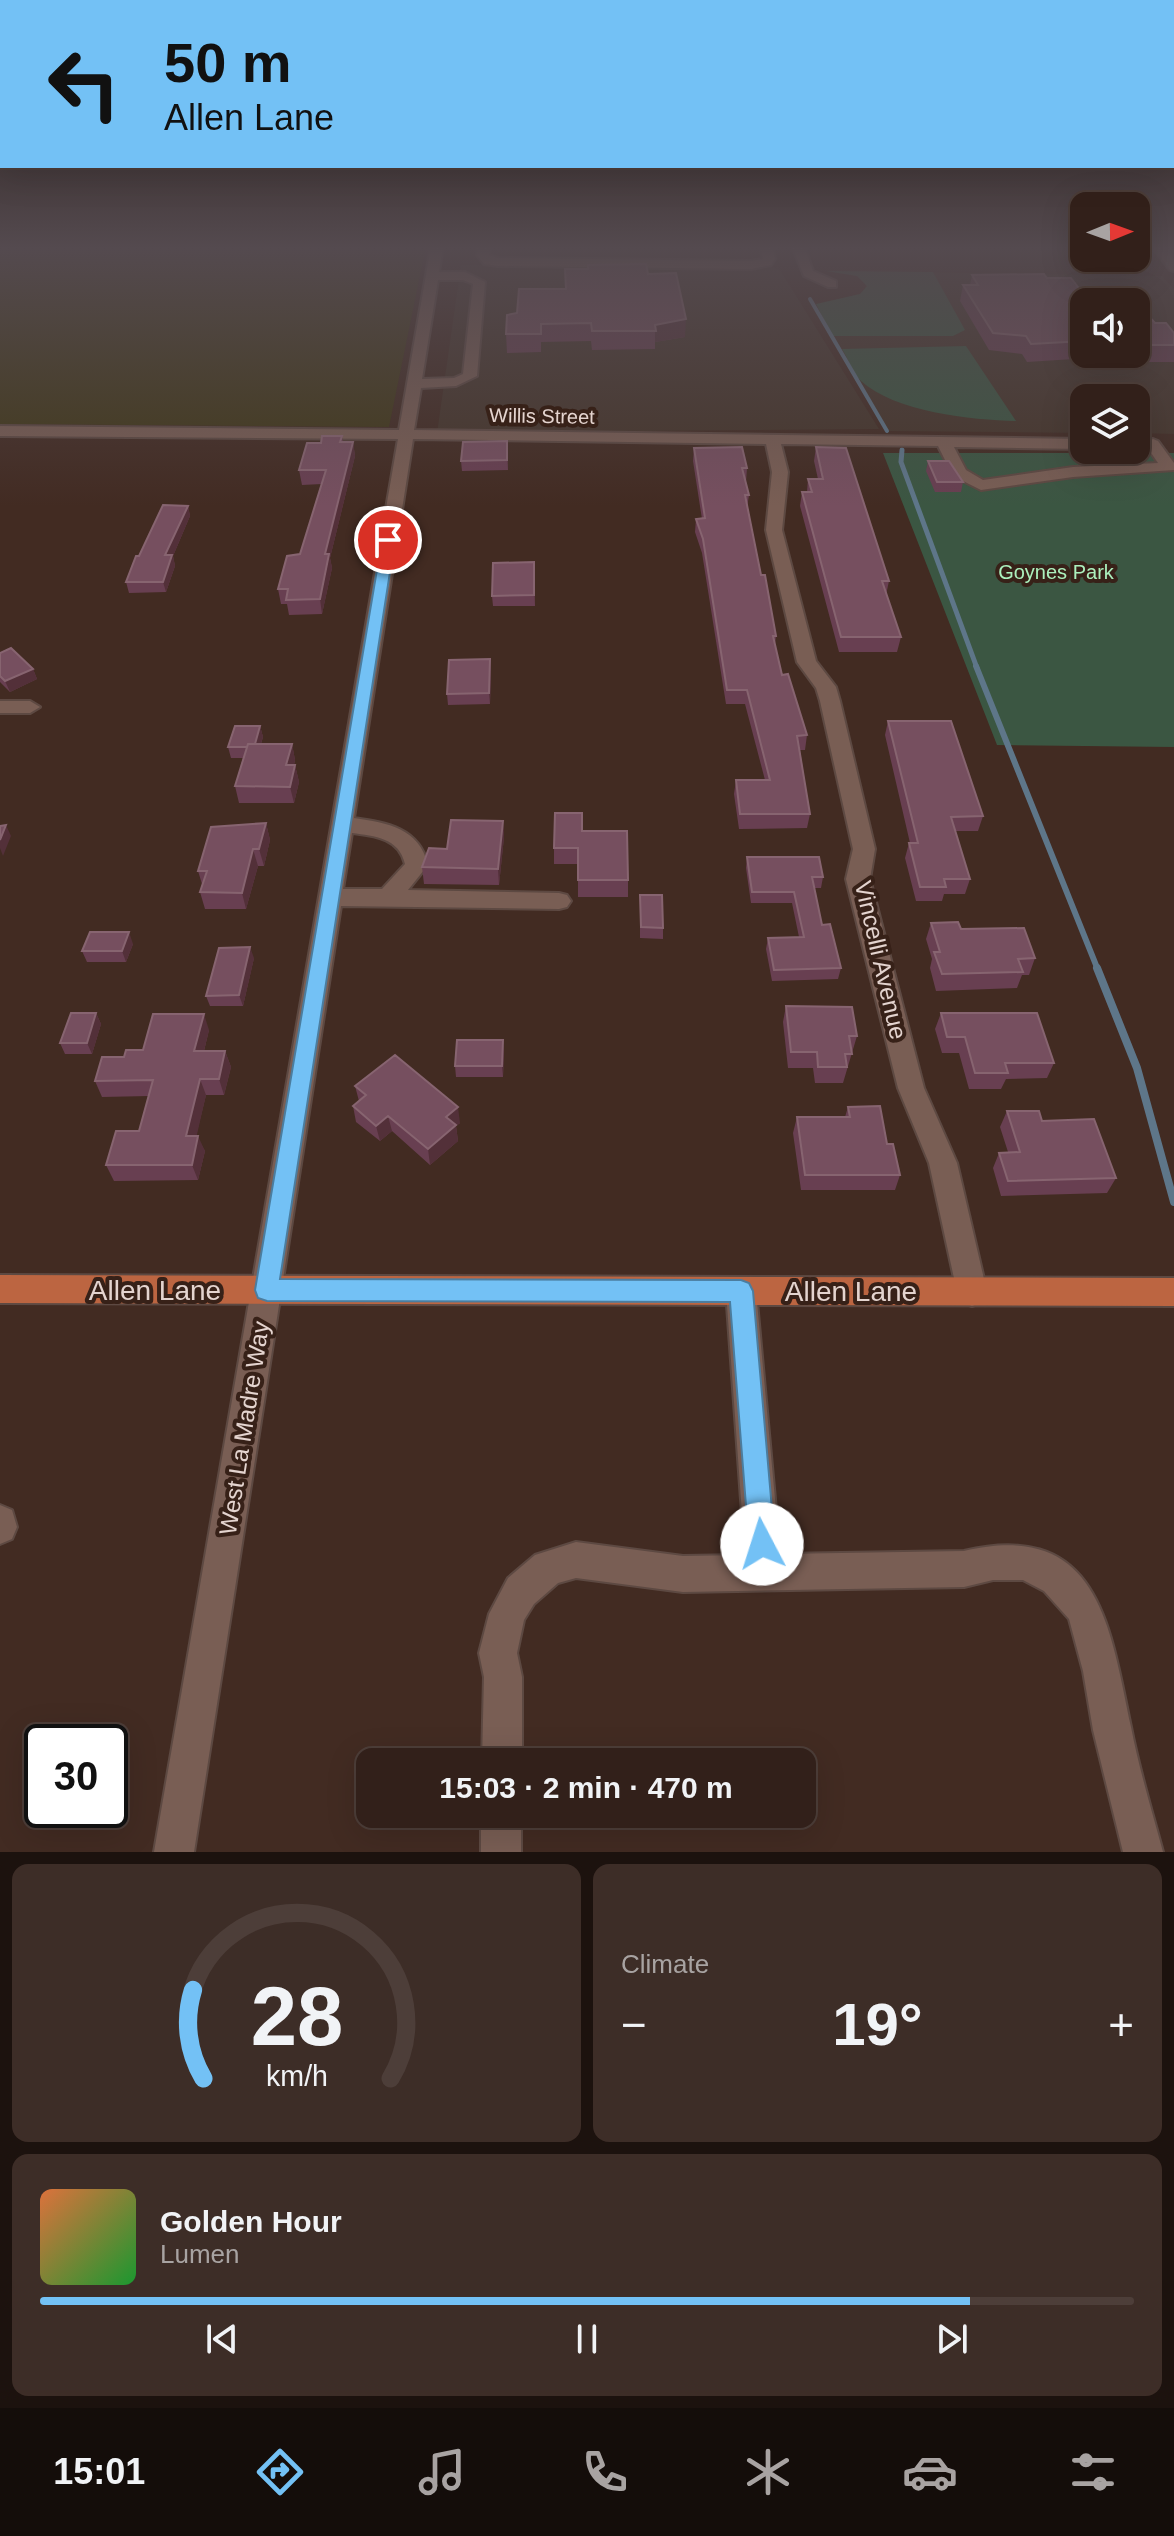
<!DOCTYPE html>
<html lang="en">
<head>
<meta charset="utf-8">
<style>
  :root { --surface:#32201a; --page:#3d2d27; --text:#f1f3f6; --muted:#a8a3a2; --line:#4d3e39; --accent:#73c1f5 }
  body { margin:0; font-family:Helvetica,sans-serif; background:var(--page); color:var(--text); height:100vh; display:flex; flex-direction:column; font-size:30px; white-space:nowrap }
  * { box-sizing:border-box; margin:0 }
  p { font-size:26px; color:var(--muted) }
  .icon { flex:none; width:44px; height:44px; fill:none; stroke:currentColor; stroke-width:2; stroke-linecap:round; stroke-linejoin:round }
  .map { position:relative; height:1852px; overflow:hidden }
  .drawer { display:flex; flex-direction:column; gap:12px; padding:12px; background:#1c120e; flex:1 }
  .drawer>* { flex:none }
  .banner { position:absolute; left:0px; top:0px; width:1174px; height:168px; box-shadow:0 8px 32px #0002,0 0 0 2px var(--line); background:#73c1f5; color:#111; overflow:hidden }
  .needle { width:52px; rotate:89deg }
  .controls { position:absolute; left:1070px; top:192px; display:grid; gap:16px }
  .controls a { display:grid; place-items:center; width:80px; height:80px; border-radius:16px; background:var(--surface); box-shadow:0 8px 32px #0002,0 0 0 2px var(--line); font-size:40px }
  .speed { position:absolute; left:24px; top:1724px; display:flex; gap:16px; font-size:40px; font-weight:700; text-align:center }
  .speed>* { display:grid; place-content:center; width:104px; height:104px; border-radius:50%; background:var(--surface); box-shadow:0 8px 32px #0002,0 0 0 2px var(--line); line-height:1 }
  .speed .limit { border:4px solid #111; border-radius:12px; background:#fff; color:#111 }
  .pin { position:absolute; display:grid; place-items:center; width:68px; height:68px; color:#fff; margin:-34px; border:4px solid #fff; border-radius:50%; box-shadow:0 2px 8px #0007 }
  .me { position:absolute; width:88px; margin:-44px; rotate:355deg; stroke-linejoin:round; filter:drop-shadow(0 0 6px #0008) }
  .turn { display:flex; align-items:center; gap:28px; height:168px; padding:0 32px; font-size:36px }
  .turn .icon { width:104px; height:104px; stroke-width:2.5 }
  .turn b { display:block; font-size:56px; line-height:68px }
  .big { font-size:60px; font-weight:700; line-height:1.1 }
  .drawer .card { flex:1; display:flex; flex-direction:column; justify-content:center; gap:12px; min-width:0; padding:0 28px; border-radius:16px; background:var(--page) }
  .drawer .dial { align-items:center; gap:0 }
  .dial svg { height:208px; overflow:visible; fill:none; stroke:var(--line); stroke-width:7; stroke-linecap:round; text-anchor:middle }
  .dial text { fill:var(--text); stroke:none }
  .song { display:flex; align-items:center; gap:24px }
  .cover { width:96px; height:96px; border-radius:12px; background:linear-gradient(135deg,hsl(20 70% 55%),hsl(130 70% 35%)) }
  .played { height:8px; border-radius:4px; background:linear-gradient(90deg,var(--accent) 85%,var(--line) 85%) }
  .keys { display:flex; justify-content:space-around; direction:ltr }
  .heat { display:flex; justify-content:space-between; align-items:center; font-size:44px; direction:ltr }
  .drawer .tiles { flex:1; display:grid; gap:12px; grid-template-columns:1fr 1fr }
  .card:last-child { grid-column:span 2 }
  .trip { position:absolute; left:356px; top:1748px; width:460px; height:80px; border-radius:16px; background:var(--surface); box-shadow:0 8px 32px #0002,0 0 0 2px var(--line); font-weight:700; line-height:80px; text-align:center }
  .dock { display:flex; height:128px; justify-content:space-around; align-items:center; background:#140d0a; color:var(--muted) }
  .dock .icon { width:56px; height:56px }
  .dock .active { color:var(--accent) }
  .dock b { font-size:36px; color:var(--text) }
  .map>svg:first-child { display:block }
  .education { fill:#45352a; fill-rule:evenodd }
  .green { fill:#3b5642 }
  .sand { fill:#413818 }
  .lines { fill:none; stroke-linecap:round; stroke-linejoin:round }
  .stream-far3 { stroke:#5e7689; stroke-width:4 }
  .stream-far2 { stroke:#5e7689; stroke-width:5 }
  .stream-far1 { stroke:#5e7689; stroke-width:6 }
  .stream { stroke:#5e7689; stroke-width:8 }
  .minor-casing { stroke:#5d4942; stroke-width:4 }
  .major-casing { stroke:#5d4942; stroke-width:4 }
  .minor { fill:#795e54; fill-rule:evenodd }
  .major { fill:#bc6541; fill-rule:evenodd }
  .wall { fill:#683f51; fill-rule:evenodd }
  .shaded-wall { fill:#533039 }
  .building { fill:#764f5f; stroke:#876470; stroke-width:2 }
  .route { fill:#73c1f5; stroke:#4b7d9f; stroke-width:2 }
  .labels { text-anchor:middle; dominant-baseline:central; stroke-width:8; stroke-linejoin:round; paint-order:stroke }
  .far-street-label { font-size:20px; fill:#e4d4cf; stroke:#372118 }
  .far-park-label { font-size:20px; fill:#acf0bd; stroke:#372118 }
  .street-label { font-size:24px; fill:#e4d4cf; stroke:#372118 }
  .near-street-label { font-size:28px; fill:#e4d4cf; stroke:#372118 }
</style>
</head>
<body>
<div class="map">
<svg width="1174" height="1852" viewBox="0 0 1174 1852">
  <rect width="100%" height="100%" fill="#422b22"/>
  <!-- education -->
  <path class="education" d="M764 264 780 270 879 429 437 433 461 265Z
    M826 271 1162 276 1174 289V434L1136 433V398H1084V433L886 431 832 336 818 304 860 294 866 290 865 283 857 276ZM1084 302H1136V354H1084Z"/>
  <!-- green -->
  <path class="green" d="M826 271 933 272 965 330 953 336H832L816 304 860 294 867 286 857 276Z
    M966 346 1016 421C971 420 895 412 861 381 853 374 848 358 842 349Z
    M883 453H1174V747L997 745Z"/>
  <!-- sand -->
  <path class="sand" d="M0 246H426L389 427 0 424Z"/>
  <g class="lines">
    <!-- stream-far3 -->
    <path class="stream-far3" d="M810 299 887 431"/>
    <!-- stream-far2 -->
    <path class="stream-far2" d="M902 450 901 462 977 668"/>
    <!-- stream-far1 -->
    <path class="stream-far1" d="M976 666 1098 970"/>
    <!-- stream -->
    <path class="stream" d="M1097 968 1137 1068 1174 1202"/>
    <!-- minor casing -->
    <g class="minor-casing">
      <path id="minor" d="M431 246H443L439 272H465L485 282 477 376 456 386 421 388 414 430 1084 439V449L954 447 966 470 983 480 1073 467 1158 463 1145 444 1153 439 1158 441 1174 463V470L1073 477 981 490 953 476 938 446 781 444 788 472 782 530 816 661 836 687 840 701 875 849 870 879 924 1088 957 1163 987 1292 983 1302 972 1306 961 1302 957 1292 929 1163 898 1088 846 879 853 849 820 701 816 688 797 662 766 530 772 472 766 444 413 439 354 818C388 823 419 828 428 865L408 890 559 893 567 895 571 901 567 907 559 909 341 906 194 1852H154L398 439 0 436V426L399 430ZM438 280H463L473 284 463 374 454 378 422 379ZM352 833C375 836 399 838 405 864L382 889H343Z
        M478 246H490L489 255 498 258 751 261 763 259 760 246H772L775 259 771 265 751 269 498 266 484 264 477 255Z
        M792 246H804L813 271 836 281V287H828L804 276Z
        M1152 246H1164L1174 259V271L1170 270Z
        M0 701H30L40 707 30 713H0Z
        M741 1277 752 1281 756 1291 780 1554 964 1551C1099 1519 1110 1627 1131 1727 1139 1769 1152 1811 1163 1852H1123L1093 1730 1083 1671 1069 1619 1044 1591 1023 1580H993L964 1587 683 1592 576 1578 558 1583 534 1604 524 1620 517 1653 522 1677V1762H482L484 1677 479 1653 489 1614 508 1578 535 1555 576 1542 683 1556 745 1555 726 1291 730 1281Z
        M0 1505 12 1510 17 1527 12 1539 0 1544Z
        M481 1814H521V1852H481Z"/>
    </g>
    <!-- major casing -->
    <g class="major-casing">
      <path id="major" d="M0 1275 1174 1278V1306L0 1303Z"/>
    </g>
    <!-- minor -->
    <use href="#minor" class="minor"/>
    <!-- major -->
    <use href="#major" class="major"/>
  </g>
  <!-- wall -->
  <path class="wall" d="M648 274 685 337 655 342V349L592 350 591 341 541 342V352L507 353 506 334 565 289Z
    M1044 274 1047 278H1071L1087 299H1133L1155 323H1166L1174 333V362H1142L1137 355 1027 362 1022 354 989 350 960 301 963 285H970L972 275ZM1084 302H1136V354H1084Z
    M342 436 343 442H353L355 456 330 558 332 568 322 614 289 615 287 604H281L278 589 300 554 322 484 302 485 299 470 321 443Z
    M507 441 508 470 462 471 461 461Z
    M816 447 889 581 886 595 901 637 897 652H839L800 506 802 492H807L808 479H818L814 461Z
    M694 448 747 468 746 482 749 495 747 508 761 575 776 636 775 644 782 675 807 735 805 750H800L810 814 807 828 739 829 734 794 736 780H765L745 704H726L702 553 695 532 696 519H702L693 461Z
    M928 461 963 482 961 492H935L926 471Z
    M188 506 190 516 173 556 175 566 166 592 129 593 126 582 139 556Z
    M534 562 535 606H493L492 596Z
    M0 653 33 669 37 679 10 692 0 682Z
    M491 670 490 704 448 705 447 694Z
    M888 721 983 816 978 831H955L970 879 965 894H944L942 901H916L905 858 909 843H910L885 735Z
    M260 726 263 737 261 744H292L295 760 294 765H295L299 782 294 803H239L235 786 243 758H231L228 747Z
    M503 821 504 837 499 885 424 884 422 867 447 849Z
    M266 823 270 840 264 866H258L246 909H205L200 892 202 884 198 871Z
    M582 831 628 880V897H578V864H554V848Z
    M747 857 823 877 821 888H814L822 925 841 968 838 979 772 981 766 949 768 938 799 937 792 903H751L746 868Z
    M640 895 663 928V939L640 938Z
    M931 923 961 929 1035 958 1029 975H1022L1017 988 936 991 930 968 932 959 926 939Z
    M133 944 126 962H87L82 951Z
    M254 958 243 1006H210L206 996Z
    M786 1006 857 1036 843 1083H815L813 1068H788L783 1022Z
    M96 1013 101 1024 92 1054H65L60 1043Z
    M941 1013 1054 1063 1047 1078 1006 1079 1001 1089H969L959 1053H942L935 1029Z
    M209 1030 204 1051H225L231 1067 224 1095H206L196 1136 205 1151 198 1180 114 1181 106 1165 139 1131 149 1096 102 1097 95 1081 124 1057 143 1050Z
    M504 1050 503 1077H456L455 1066Z
    M355 1086 460 1123 456 1126 458 1141 430 1165 392 1131 380 1141 356 1122 353 1106 359 1101Z
    M848 1107 887 1144 900 1175 895 1190H801L793 1133 797 1117H845Z
    M1007 1111 1042 1121 1116 1178 1107 1193 1001 1196 993 1168 999 1153 1008 1152 1000 1127Z"/>
  <!-- shaded-wall -->
  <path class="shaded-wall" d="M686 319 685 337 655 342V325Z
    M353 442 355 456 330 558 332 568 322 614 320 599 325 554Z
    M188 506 190 516 173 556 175 566 166 592 163 582 165 555Z
    M490 659 491 670 490 704 489 693Z
    M33 669 37 679 10 692 5 681Z
    M260 726 263 737 256 758 254 747Z
    M292 744 295 760 290 782 286 765Z
    M295 765 299 782 294 803 290 787Z
    M503 821 504 837 499 885 498 869Z
    M266 823 270 840 264 866 259 849Z
    M6 825 11 836 3 856 0 848V840Z
    M253 849 258 866 246 909 242 893Z
    M129 932 133 944 126 962 122 951Z
    M250 947 254 958 243 1006 239 995Z
    M96 1013 101 1024 92 1054 87 1043Z
    M204 1014 209 1030 200 1067 194 1051Z
    M503 1040 504 1050 503 1077 502 1066Z
    M225 1051 231 1067 224 1095 219 1079Z
    M200 1079 206 1095 193 1152 186 1136Z
    M458 1107 460 1123 456 1126 458 1141 430 1165 428 1149 446 1117Z
    M388 1116 392 1131 380 1141 376 1126Z
    M198 1136 205 1151 198 1180 192 1165Z"/>
  <!-- building -->
  <path class="building" d="M646 264 648 274 676 273 686 319 655 325 656 331H592L591 323 541 324V334H506L507 315 517 313 519 289H566L565 269H588V265Z
    M1044 274 1047 278H1071L1087 299H1133L1155 323H1166L1174 333V345H1148L1142 338H1136V302H1084V341L1031 344 1026 336 993 333 963 285H978L972 275Z
    M322 436H342L340 442H353L325 554H329L320 599 286 600 288 589H278L287 556 300 554 326 470H299L307 443H321Z
    M507 441V460L461 461 463 442Z
    M742 447 747 468H742L749 495H745L761 575H765L776 636H773L782 675 788 674 807 735 797 736 810 814H740L736 780H770L747 690H727L703 539 696 519 705 518 694 448Z
    M816 447 846 448 889 581H882L901 637H841L802 492H812L808 479H823Z
    M928 461H949L963 482H937Z
    M163 505 188 506 165 555H172L163 582H126L136 556H139Z
    M534 562V595L492 596 493 563Z
    M11 648 33 669 5 681 0 676V653Z
    M490 659 489 693 447 694 449 660Z
    M888 721H951L983 816 951 817 970 879H944L946 887H920L909 843H918Z
    M235 726H260L255 744H248L247 747H228Z
    M248 744H292L286 765H295L290 787 235 786Z
    M555 813H582V831H627L628 880H578V848H554Z
    M451 820 503 821 498 869 422 867 429 848 447 849Z
    M266 823 259 849H253L242 893 200 892 207 871H198L211 827Z
    M6 825 0 840V826Z
    M747 857H819L823 877H812L822 925 830 924 841 968 774 970 768 938 804 937 794 892H752Z
    M640 895H662L663 928 641 927Z
    M958 922 961 929 1024 928 1035 958 1018 959 1023 972 942 974 934 952H940L931 923Z
    M90 932H129L122 951H82Z
    M250 947 239 995 206 996 219 948Z
    M786 1006 852 1007 857 1036H849L852 1054H845L847 1067H818L817 1052H791Z
    M71 1013H96L87 1043H60Z
    M941 1013H1037L1054 1063H1005L1008 1073H975L965 1037H947Z
    M153 1014H204L194 1051H225L219 1079H200L186 1136H198L192 1165H106L116 1131H139L153 1080 95 1081 102 1057H124L126 1050H143Z
    M457 1040H503L502 1066H455Z
    M395 1055 458 1107 446 1117 456 1125 428 1149 388 1116 376 1126 353 1106 366 1095 355 1086Z
    M880 1106 887 1144H893L900 1175H805L797 1117H850L848 1107Z
    M1007 1111H1039L1042 1121 1094 1119 1116 1178 1008 1181 999 1153 1020 1152Z"/>
  <!-- sky -->
  <linearGradient id="sky" x2="0" y2="1"><stop stop-color="#241813"/><stop offset="0.49" stop-color="#544a4f"/><stop offset="1" stop-color="#544a4f" stop-opacity="0"/></linearGradient>
  <rect width="1174" height="506" fill="url(#sky)"/>
  <!-- route -->
  <path class="route" d="M388 536 395 540 280 1279 741 1280 749 1283 753 1291 775 1544 771 1554 762 1558 753 1554 749 1544 730 1302 267 1301 258 1298 255 1290 382 540Z"/>
  <g class="labels">
    <!-- far-street labels -->
    <g class="far-street-label">
      <text transform="translate(542 416) rotate(1)">Willis Street</text>
    </g>
    <!-- far-park labels -->
    <g class="far-park-label">
      <text x="1056" y="572">Goynes Park</text>
    </g>
    <!-- street labels -->
    <g class="street-label">
      <text transform="translate(881 960) rotate(77)">Vincelli Avenue</text>
      <text transform="translate(244 1428) rotate(-81)">West La Madre Way</text>
    </g>
    <!-- near-street labels -->
    <g class="near-street-label">
      <text x="155" y="1290">Allen Lane</text>
      <text x="851" y="1291">Allen Lane</text>
    </g>
  </g>
</svg>
<div class="controls">
<a><svg class="needle" viewBox="-14 -14 28 28"><path d="M0-13l5 13h-10z" fill="#e53935"/><path d="M0 13l5-13h-10z" fill="#a8a3a2"/></svg></a>
<a><svg class="icon" aria-label="sound" viewBox="0 0 24 24"><path d="M4 9h4l5-4v14l-5-4H4zM17 9q2 3 0 6"/></svg></a>
<a><svg class="icon" aria-label="layers" viewBox="0 0 24 24"><path d="M12 4l9 5-9 5-9-5zM3 14l9 5 9-5"/></svg></a>
</div>
<div class="speed"><div class="limit">30</div></div>
<div class="pin" style="left:388px;top:540px;background:#d93025"><svg class="icon" aria-label="arrive" viewBox="0 0 24 24"><path d="M6 21V4h12l-3 4 3 4H6"/></svg></div>
<svg class="me" style="left:762px;top:1544px" viewBox="-20 -20 40 40"><circle r="19" fill="#fff"/><path d="M0-13L10 11 0 6-10 11z" fill="#73c1f5"/></svg>
<div class="trip">15:03 · 2 min · 470 m</div>
<div class="banner">
<div class="turn"><svg class="icon" aria-label="left" viewBox="0 0 24 24"><path d="M17 20v-9H6M10 6l-5 5 5 5"/></svg><div><b>50 m</b>Allen Lane</div></div>
</div>
</div>
<section class="drawer">
<div class="tiles">
<div class="card dial"><svg viewBox="0 0 100 80">
<path d="M14 69A42 42 0 1 1 86 69"/>
<path d="M14 69A42 42 0 0 1 10 35" stroke="#73c1f5"/>
<text x="50" y="56" font-size="32" font-weight="700">28</text>
<text x="50" y="72" font-size="11">km/h</text>
</svg></div>
<div class="card"><p>Climate</p>
<div class="heat"><a>−</a><b class="big">19°</b><a>+</a></div>
</div>
<div class="card">
<div class="song"><i class="cover"></i><div><b>Golden Hour</b><p>Lumen</p></div></div>
<div class="played"></div>
<div class="keys"><svg class="icon" aria-label="previous" viewBox="0 0 24 24"><path d="M18 5L8 12l10 7zM5 5v14"/></svg><svg class="icon" aria-label="pause" viewBox="0 0 24 24"><path d="M8 5v14M16 5v14"/></svg><svg class="icon" aria-label="next" viewBox="0 0 24 24"><path d="M6 5l10 7-10 7zM19 5v14"/></svg></div>
</div>
</div>
</section>
<nav class="dock">
<b>15:01</b>
<svg class="icon active" aria-label="directions" viewBox="0 0 24 24"><path d="M12 3l9 9-9 9-9-9zM9 14v-3h6M13 9l2 2-2 2"/></svg>
<svg class="icon" aria-label="music" viewBox="0 0 24 24"><path d="M9 18V5l10-2v13"/><circle cx="6" cy="18" r="3"/><circle cx="16" cy="16" r="3"/></svg>
<svg class="icon" aria-label="phone" viewBox="0 0 24 24"><path d="M5 4h4l2 5-3 2q2 4 5 5l2-3 5 2v4C11 20 4 13 5 4z"/></svg>
<svg class="icon" aria-label="climate" viewBox="0 0 24 24"><path d="M12 3v18M4 7l16 10M4 17L20 7"/></svg>
<svg class="icon" aria-label="car" viewBox="0 0 24 24"><path d="M5 17H2v-5l4-1 3-4h7l3 4 3 1v5h-3M9 17h6M6 11h13"/><circle cx="7" cy="17" r="2"/><circle cx="17" cy="17" r="2"/></svg>
<svg class="icon" aria-label="filters" viewBox="0 0 24 24"><path d="M4 7h16M4 17h16"/><circle cx="9" cy="7" r="2"/><circle cx="15" cy="17" r="2"/></svg>
</nav>
</body>
</html>
